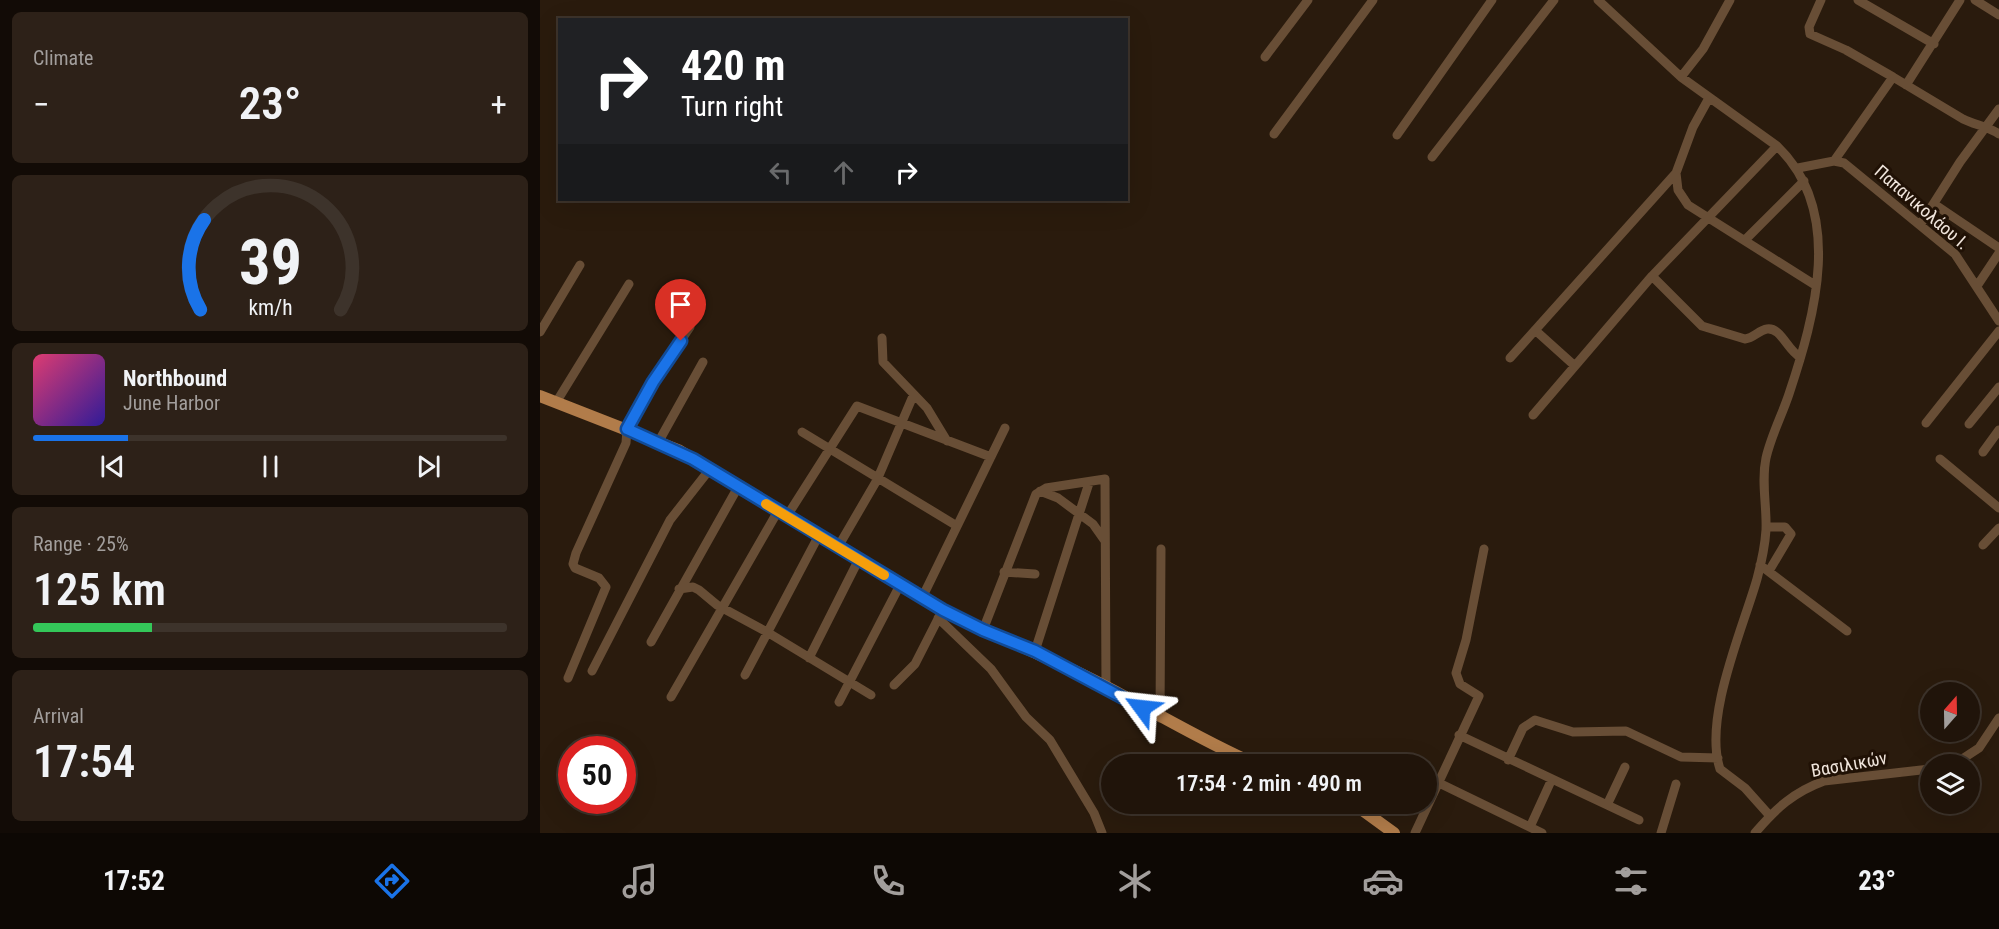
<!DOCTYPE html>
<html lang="en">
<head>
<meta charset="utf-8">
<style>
  :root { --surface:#20140a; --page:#2d2118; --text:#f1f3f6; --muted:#a29e9c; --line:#3d332b; --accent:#1a73e8 }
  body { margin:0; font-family:"Roboto Condensed",sans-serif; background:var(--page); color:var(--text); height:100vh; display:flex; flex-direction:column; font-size:22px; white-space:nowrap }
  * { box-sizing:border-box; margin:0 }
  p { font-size:20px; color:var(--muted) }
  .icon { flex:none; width:33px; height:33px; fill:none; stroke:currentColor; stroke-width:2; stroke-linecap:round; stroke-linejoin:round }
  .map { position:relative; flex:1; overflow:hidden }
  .panel { display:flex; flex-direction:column; gap:12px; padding:12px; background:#120b06; width:540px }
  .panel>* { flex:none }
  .banner { position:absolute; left:18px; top:18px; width:570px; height:183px; border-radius:0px; box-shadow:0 6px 24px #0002,0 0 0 2px var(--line); background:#202124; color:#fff; overflow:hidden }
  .needle { width:39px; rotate:20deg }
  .buttons { position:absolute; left:1380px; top:682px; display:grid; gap:12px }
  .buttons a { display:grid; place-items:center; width:60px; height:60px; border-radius:50%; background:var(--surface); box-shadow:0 6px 24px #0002,0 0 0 2px var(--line); font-size:30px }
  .speed { position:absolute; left:18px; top:736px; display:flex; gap:12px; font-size:30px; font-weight:700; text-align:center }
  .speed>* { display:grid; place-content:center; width:78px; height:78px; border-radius:50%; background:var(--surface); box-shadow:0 6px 24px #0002,0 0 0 2px var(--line); line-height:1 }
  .speed .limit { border:9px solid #d22; background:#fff; color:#111 }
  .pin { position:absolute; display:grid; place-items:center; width:51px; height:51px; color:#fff; margin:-62px -26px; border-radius:50% 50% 50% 0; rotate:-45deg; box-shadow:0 0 6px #0007 }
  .pin .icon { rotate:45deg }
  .me { position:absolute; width:66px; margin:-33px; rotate:300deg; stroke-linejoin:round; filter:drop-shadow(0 0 4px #0008) }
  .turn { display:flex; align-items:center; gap:21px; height:126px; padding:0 24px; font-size:27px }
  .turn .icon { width:78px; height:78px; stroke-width:2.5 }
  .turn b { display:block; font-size:42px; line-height:51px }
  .lanes { display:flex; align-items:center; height:57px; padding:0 24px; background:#0003; justify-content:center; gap:30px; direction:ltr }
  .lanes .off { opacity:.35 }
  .big { font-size:45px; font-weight:600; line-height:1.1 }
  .panel .card { flex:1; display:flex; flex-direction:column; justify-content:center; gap:9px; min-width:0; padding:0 21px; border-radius:9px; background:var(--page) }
  .panel .dial { align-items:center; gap:0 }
  .dial svg { height:156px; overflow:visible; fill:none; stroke:var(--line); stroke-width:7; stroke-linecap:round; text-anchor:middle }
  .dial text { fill:var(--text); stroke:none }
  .song { display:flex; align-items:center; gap:18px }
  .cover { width:72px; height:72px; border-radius:9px; background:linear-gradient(135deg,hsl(340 70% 55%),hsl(250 70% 35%)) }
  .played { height:6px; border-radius:3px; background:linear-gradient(90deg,var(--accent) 20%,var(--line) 20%) }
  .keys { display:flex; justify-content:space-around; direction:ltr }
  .heat { display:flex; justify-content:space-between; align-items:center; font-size:33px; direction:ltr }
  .charge { height:9px; border-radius:4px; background:linear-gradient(90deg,#34c759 25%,var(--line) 0) }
  .trip { position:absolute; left:561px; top:754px; width:336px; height:60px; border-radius:30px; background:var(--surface); box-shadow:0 6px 24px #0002,0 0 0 2px var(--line); font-weight:600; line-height:60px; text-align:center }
  .tab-bar { display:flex; height:96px; justify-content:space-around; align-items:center; background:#0d0804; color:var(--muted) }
  .tab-bar .icon { width:42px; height:42px }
  .tab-bar .on { color:var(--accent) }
  .tab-bar b { font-size:27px; color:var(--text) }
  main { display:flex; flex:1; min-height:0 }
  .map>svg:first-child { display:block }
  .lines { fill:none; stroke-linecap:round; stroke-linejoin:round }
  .minor { stroke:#684e36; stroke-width:9 }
  .major { stroke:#b17c4a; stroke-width:12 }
  .route-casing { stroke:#114b97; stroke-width:15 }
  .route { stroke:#1a73e8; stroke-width:10 }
  .slow { stroke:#f59e0b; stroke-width:10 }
  .labels { text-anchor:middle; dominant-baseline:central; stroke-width:6; stroke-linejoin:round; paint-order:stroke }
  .street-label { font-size:18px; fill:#f0e5dc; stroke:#201105 }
</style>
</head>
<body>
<main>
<section class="panel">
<div class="card"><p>Climate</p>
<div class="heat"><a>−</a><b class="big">23°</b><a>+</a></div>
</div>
<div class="card dial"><svg viewBox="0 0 100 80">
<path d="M14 69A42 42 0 1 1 86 69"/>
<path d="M14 69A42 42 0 0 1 16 23" stroke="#1a73e8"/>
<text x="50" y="56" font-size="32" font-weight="700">39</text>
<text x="50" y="72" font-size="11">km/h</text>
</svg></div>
<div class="card">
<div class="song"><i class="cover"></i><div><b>Northbound</b><p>June Harbor</p></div></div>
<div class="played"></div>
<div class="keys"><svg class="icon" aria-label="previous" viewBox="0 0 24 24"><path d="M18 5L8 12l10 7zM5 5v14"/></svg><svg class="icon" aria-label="pause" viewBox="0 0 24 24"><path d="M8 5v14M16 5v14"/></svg><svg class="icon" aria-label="next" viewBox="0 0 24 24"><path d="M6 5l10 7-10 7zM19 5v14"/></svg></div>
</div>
<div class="card"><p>Range · 25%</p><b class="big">125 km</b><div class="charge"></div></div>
<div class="card"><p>Arrival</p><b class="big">17:54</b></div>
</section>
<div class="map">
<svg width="1459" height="833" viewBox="0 0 1459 833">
  <rect width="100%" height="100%" fill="#2a1b0d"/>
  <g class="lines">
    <!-- minor -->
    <path class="minor" d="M1058 0 1141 77 1237 146C1305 211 1275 316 1249 394 1242 415 1231 436 1226 458 1221 482 1227 506 1226 530 1225 546 1221 564 1217 579 1203 628 1163 718 1180 769L1205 788 1230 816
      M1281 0 1269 27 1270 34 1306 50 1353 77
      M1318 0 1394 44
      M1435 0 1459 15
      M725 57 768 0
      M1141 77 1163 49 1190 0
      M1366 85 1420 0
      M734 134 833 0
      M857 135 952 0
      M892 157 1014 0
      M1294 161 1353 77 1423 119C1435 125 1447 126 1459 134
      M1258 168 1294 161 1304 163 1415 254 1459 321
      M1136 173 1138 190 1148 205 1275 285
      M1394 204 1459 248
      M1380 225 1420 162 1459 109
      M1206 239 1264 181
      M1112 276 1162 326 1205 339C1214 338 1219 330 1227 329 1241 327 1247 350 1260 357
      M1437 286 1459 253
      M995 330 1035 366
      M0 332 40 265
      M342 338 343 362 387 408 407 441
      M970 358 1136 173 1153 127 1169 98
      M17 401 89 284
      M993 415 1112 276 1237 146
      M1386 423 1459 331
      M1429 424 1459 387
      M262 432 417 526
      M119 441 163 362
      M1443 452 1459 430
      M1400 459 1459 508
      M500 491 518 498 553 524 565 541
      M247 516 317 406 451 457
      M1226 527H1245L1251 534 1229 571
      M1443 545 1459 528
      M298 547 337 480 373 396
      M1220 565 1307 631
      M464 572 495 574
      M139 589 153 587 159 590 177 605 227 632 331 695
      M382 598 465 428
      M398 618 451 669 486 717 510 740 554 813 562 833
      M443 630 496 494 506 488 565 479 566 687
      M111 642 198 487
      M495 651 549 483
      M269 658 319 559
      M52 671 130 520 170 469
      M205 675 279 535
      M28 678 66 587 59 578 35 568 33 564 36 553 86 443 87 429 113 382 150 327
      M354 685 375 664 400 615
      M131 697 238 511
      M299 702 360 585
      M620 718 621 549
      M919 735 1099 820
      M968 760 983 728 995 720 1033 732 1086 731 1141 757 1178 758
      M1413 765 1439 748 1459 718
      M899 783 1002 833
      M1067 805 1085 767
      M990 827 1011 781
      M875 833 939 696 920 684 916 673 926 640 944 549
      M1121 833 1136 784
      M1215 833C1236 808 1254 792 1284 781L1390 769"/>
    <!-- major -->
    <path class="major" d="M0 396 138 450 403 610C456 636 511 658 563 685 615 712 664 742 717 765
      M814 804 854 833"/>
  </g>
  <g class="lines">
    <!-- route casing -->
    <g class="route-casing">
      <path id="route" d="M141 341 113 382 87 429 153 459 403 610 443 630 495 651 602 708"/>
    </g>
    <!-- route -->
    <use href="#route" class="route"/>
    <!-- slow -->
    <path class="slow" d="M226 504 344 575"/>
  </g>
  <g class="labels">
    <!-- street labels -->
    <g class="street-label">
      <text transform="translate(1382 207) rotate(41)">Παπανικολάου Ι.</text>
      <text transform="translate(1309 764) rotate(-10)">Βασιλικών</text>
    </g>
  </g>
</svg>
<div class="buttons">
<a><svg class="needle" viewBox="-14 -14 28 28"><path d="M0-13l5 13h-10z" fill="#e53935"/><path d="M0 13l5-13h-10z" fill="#a29e9c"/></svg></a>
<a><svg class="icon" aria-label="layers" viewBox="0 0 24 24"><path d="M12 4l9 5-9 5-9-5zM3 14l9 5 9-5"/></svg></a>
</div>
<div class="speed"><div class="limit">50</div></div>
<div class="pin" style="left:141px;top:341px;background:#d93025"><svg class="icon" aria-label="arrive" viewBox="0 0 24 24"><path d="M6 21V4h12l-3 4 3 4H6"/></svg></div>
<svg class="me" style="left:602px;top:708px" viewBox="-20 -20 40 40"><path d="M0-17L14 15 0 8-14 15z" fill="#1a73e8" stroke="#fff" stroke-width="4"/></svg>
<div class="trip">17:54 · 2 min · 490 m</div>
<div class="banner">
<div class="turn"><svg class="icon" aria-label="right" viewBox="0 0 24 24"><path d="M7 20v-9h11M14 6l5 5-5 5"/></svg><div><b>420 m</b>Turn right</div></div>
<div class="lanes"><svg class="icon off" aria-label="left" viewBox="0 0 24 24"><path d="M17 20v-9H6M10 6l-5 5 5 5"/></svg><svg class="icon off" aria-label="ahead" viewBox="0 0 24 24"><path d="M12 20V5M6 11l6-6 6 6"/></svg><svg class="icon" aria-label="right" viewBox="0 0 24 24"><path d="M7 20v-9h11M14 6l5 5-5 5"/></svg></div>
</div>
</div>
</main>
<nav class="tab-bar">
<b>17:52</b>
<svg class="icon on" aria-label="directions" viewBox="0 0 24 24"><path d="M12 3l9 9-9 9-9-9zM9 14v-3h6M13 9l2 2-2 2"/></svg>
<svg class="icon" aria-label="music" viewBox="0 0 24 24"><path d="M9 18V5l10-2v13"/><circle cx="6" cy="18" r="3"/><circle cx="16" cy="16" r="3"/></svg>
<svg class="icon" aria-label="phone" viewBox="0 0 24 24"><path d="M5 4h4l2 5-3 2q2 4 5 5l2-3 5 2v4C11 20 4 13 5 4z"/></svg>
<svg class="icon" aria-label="climate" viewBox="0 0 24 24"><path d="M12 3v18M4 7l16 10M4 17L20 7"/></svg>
<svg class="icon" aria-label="car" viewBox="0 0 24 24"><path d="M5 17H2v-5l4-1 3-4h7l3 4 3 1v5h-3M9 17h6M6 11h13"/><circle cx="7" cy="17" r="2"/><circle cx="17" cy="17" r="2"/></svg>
<svg class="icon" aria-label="filters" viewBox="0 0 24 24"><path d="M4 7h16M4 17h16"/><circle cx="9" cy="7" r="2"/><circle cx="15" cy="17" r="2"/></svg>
<b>23°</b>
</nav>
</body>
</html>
